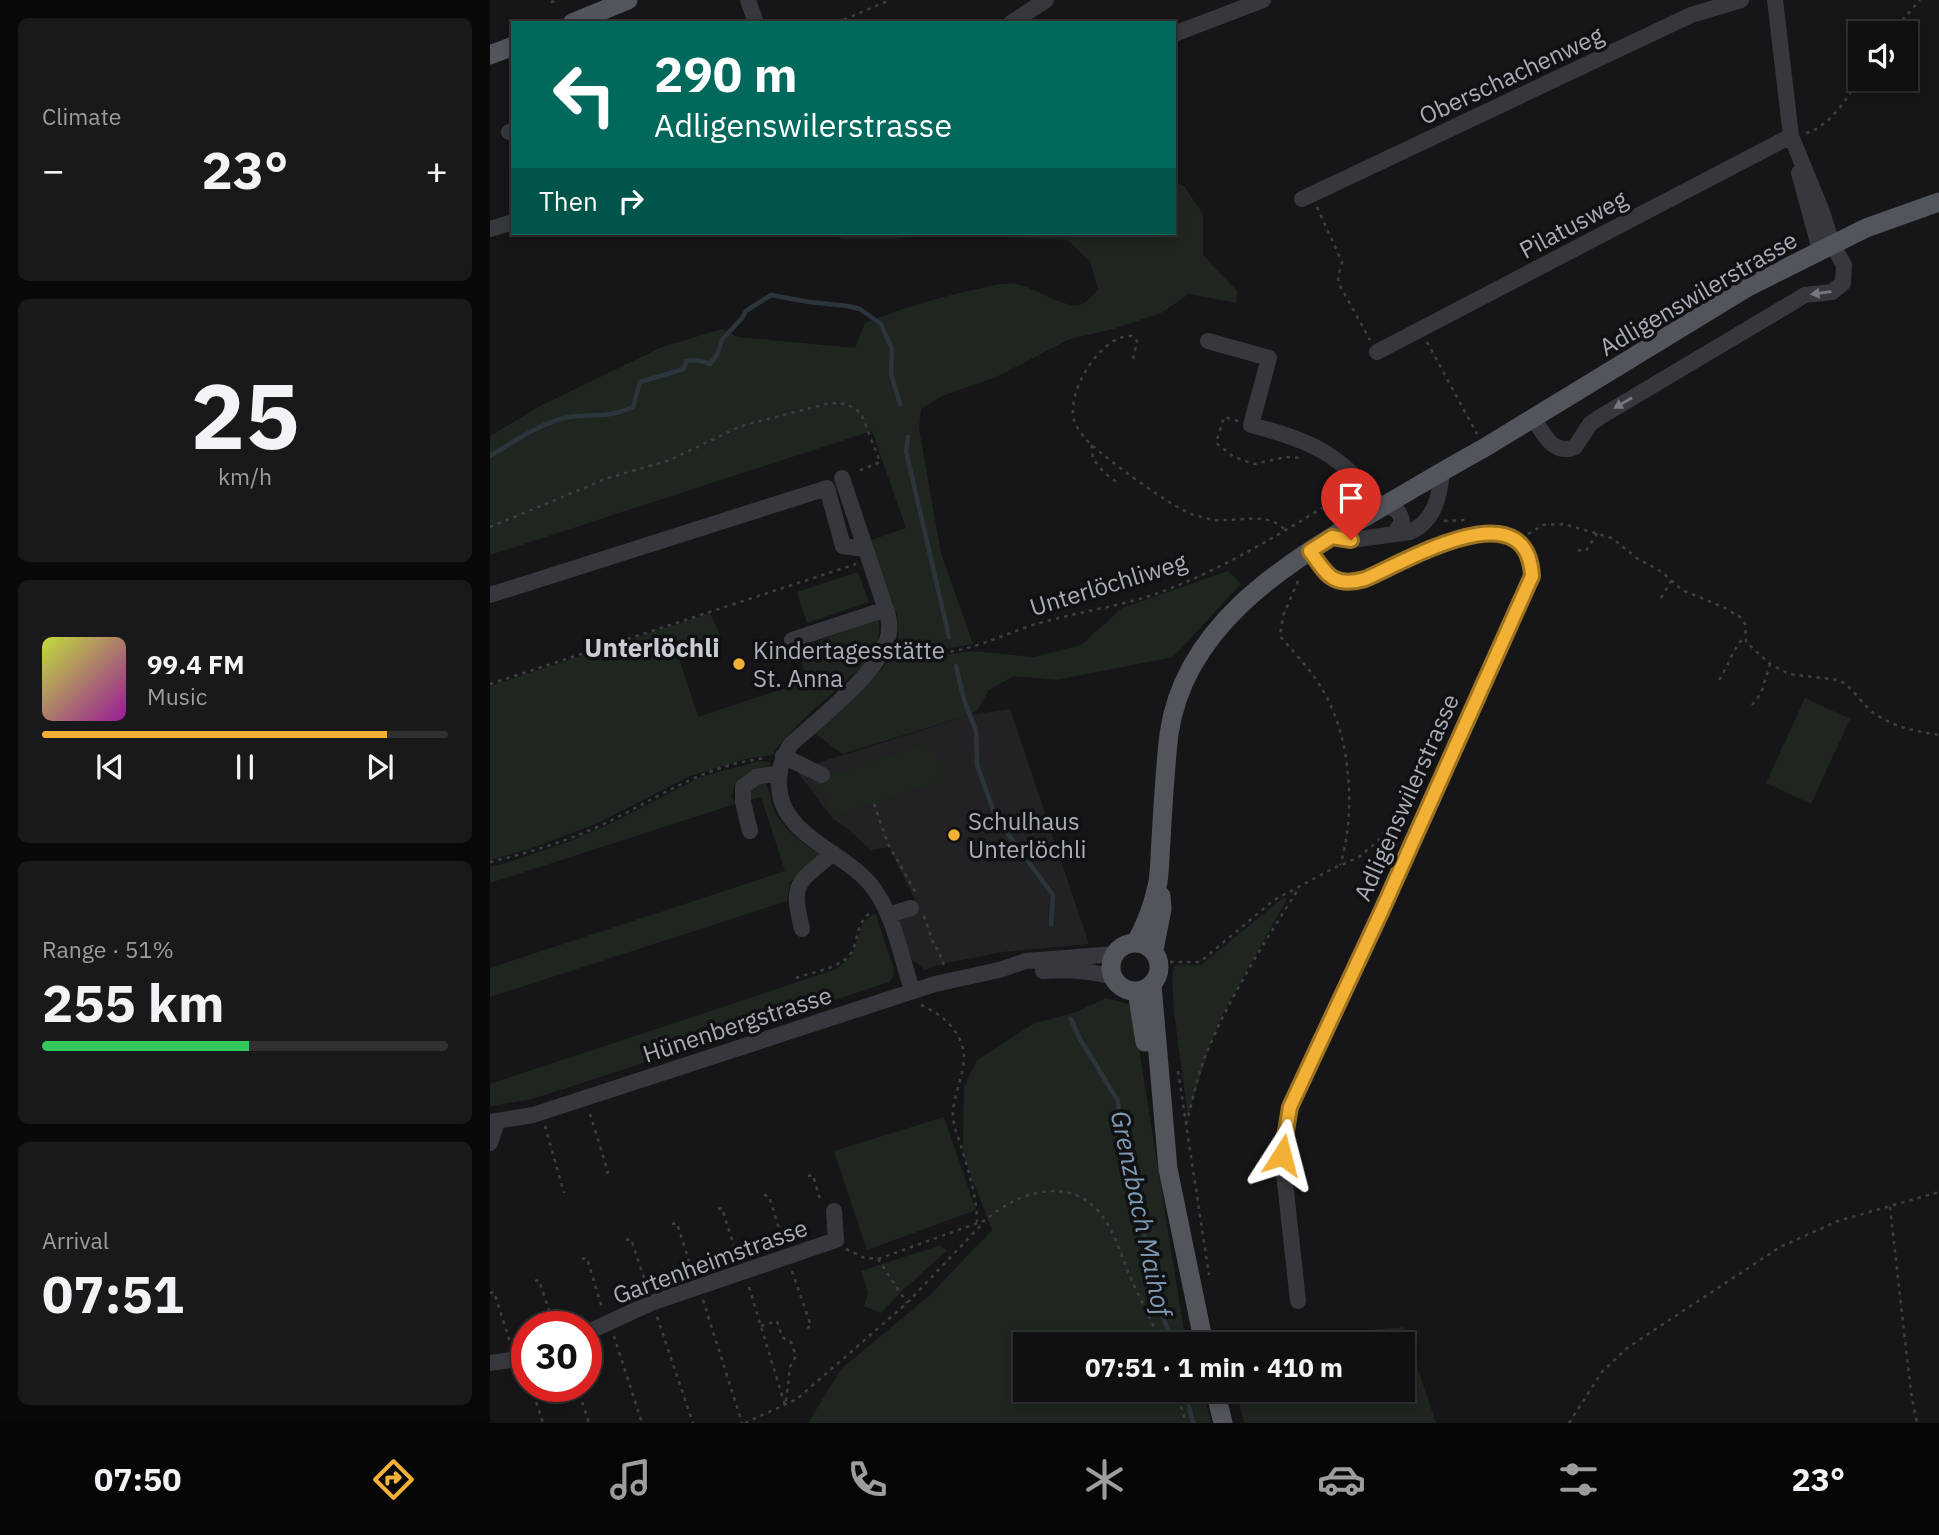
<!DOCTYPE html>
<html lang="en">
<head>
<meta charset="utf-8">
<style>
  :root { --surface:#101012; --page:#19191b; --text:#f1f3f6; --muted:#9c9d9f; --line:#303032; --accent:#f2b134 }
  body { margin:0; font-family:"IBM Plex Sans",sans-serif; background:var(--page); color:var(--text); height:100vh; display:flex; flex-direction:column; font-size:26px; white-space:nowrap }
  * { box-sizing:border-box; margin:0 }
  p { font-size:23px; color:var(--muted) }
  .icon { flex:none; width:38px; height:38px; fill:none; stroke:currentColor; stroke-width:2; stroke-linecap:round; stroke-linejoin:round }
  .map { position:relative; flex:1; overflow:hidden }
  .side { display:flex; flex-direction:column; gap:18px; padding:18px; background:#09090a; width:490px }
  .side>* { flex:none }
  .guide { position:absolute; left:21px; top:21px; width:665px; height:214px; border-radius:0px; box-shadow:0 4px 10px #0003,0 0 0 2px var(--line); background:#00695c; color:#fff; overflow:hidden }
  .tools { position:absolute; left:1358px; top:21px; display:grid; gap:14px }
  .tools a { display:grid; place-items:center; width:70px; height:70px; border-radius:0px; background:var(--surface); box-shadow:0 4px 10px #0003,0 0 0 2px var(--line); font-size:35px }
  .speed { position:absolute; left:21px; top:1311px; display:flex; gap:14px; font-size:35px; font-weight:700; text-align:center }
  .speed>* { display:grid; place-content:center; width:91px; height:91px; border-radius:50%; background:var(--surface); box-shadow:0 4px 10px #0003,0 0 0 2px var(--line); line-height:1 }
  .speed .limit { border:10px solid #d22; background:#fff; color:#111 }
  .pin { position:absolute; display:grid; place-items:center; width:60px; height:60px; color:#fff; margin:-72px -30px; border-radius:50% 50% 50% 0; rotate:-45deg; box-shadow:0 0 7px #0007 }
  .pin .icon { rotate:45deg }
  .me { position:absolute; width:77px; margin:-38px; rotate:9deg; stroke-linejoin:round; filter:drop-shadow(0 0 5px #0008) }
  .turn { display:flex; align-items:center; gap:24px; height:147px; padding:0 28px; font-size:32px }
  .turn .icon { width:91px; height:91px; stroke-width:2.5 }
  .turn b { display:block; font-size:49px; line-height:60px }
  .then { display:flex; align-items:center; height:66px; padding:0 28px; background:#0003; gap:14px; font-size:26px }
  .big { font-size:52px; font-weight:800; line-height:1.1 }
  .side .widget { flex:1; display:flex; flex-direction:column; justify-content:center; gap:10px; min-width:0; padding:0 24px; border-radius:10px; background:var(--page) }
  .side .dial { align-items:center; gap:0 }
  .dial b { font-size:91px; line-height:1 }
  .song { display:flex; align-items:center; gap:21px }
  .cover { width:84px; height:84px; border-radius:10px; background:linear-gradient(135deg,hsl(70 70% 55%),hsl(300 70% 35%)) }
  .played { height:7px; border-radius:4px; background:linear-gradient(90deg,var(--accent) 85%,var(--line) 85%) }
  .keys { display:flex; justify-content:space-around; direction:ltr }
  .heat { display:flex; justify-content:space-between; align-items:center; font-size:38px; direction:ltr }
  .charge { height:10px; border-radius:5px; background:linear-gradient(90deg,#34c759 51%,var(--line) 0) }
  .trip { position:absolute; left:523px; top:1332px; width:402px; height:70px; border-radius:0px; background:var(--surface); box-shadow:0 4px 10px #0003,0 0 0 2px var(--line); font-weight:800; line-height:70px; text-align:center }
  .menu { display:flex; height:112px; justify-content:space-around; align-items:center; background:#060607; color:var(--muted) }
  .menu .icon { width:49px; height:49px }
  .menu .current { color:var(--accent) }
  .menu b { font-size:32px; color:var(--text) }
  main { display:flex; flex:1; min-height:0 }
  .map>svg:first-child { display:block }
  .built { fill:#222225 }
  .green { fill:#1e261f }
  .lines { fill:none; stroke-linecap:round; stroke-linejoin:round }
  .stream { stroke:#2c353c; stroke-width:4.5 }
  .path { stroke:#3d3f44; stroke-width:2.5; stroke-dasharray:3.5 5; stroke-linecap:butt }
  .minor { stroke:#37383d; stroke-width:16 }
  .major { stroke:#53555c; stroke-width:19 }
  .oneway { fill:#757881 }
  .route-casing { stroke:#9d7322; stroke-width:18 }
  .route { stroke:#f2b134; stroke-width:12 }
  .poi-dot { fill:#f2b134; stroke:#111113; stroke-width:2.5 }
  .labels { text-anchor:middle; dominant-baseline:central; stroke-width:7; stroke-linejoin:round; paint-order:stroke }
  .street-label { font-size:24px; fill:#a8adb8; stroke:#111113 }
  .poi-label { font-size:24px; fill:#a8adb8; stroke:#111113; text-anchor:start }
  .neighbourhood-label { font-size:26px; font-weight:bold; fill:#c9ccd4; stroke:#111113 }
  .water-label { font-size:26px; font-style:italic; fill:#7f9bb3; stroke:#111113 }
</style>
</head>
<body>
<main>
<section class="side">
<div class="widget"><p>Climate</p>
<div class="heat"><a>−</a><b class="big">23°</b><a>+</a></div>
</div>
<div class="widget dial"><b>25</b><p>km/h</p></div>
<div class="widget">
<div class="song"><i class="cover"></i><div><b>99.4 FM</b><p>Music</p></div></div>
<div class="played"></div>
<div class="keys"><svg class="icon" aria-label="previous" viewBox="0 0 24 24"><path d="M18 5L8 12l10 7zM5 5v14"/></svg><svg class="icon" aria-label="pause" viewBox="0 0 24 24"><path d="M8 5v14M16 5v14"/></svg><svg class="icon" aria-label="next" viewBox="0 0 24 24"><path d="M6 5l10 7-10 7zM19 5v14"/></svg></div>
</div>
<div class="widget"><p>Range · 51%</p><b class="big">255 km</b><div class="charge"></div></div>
<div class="widget"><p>Arrival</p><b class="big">07:51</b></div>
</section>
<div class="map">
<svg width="1449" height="1423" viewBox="0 0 1449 1423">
  <rect width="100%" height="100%" fill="#161618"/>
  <!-- built -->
  <path class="built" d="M520 709 599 944 512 952 447 965 435 970 419 957 403 908 425 900 399 847 381 850 353 825 343 819 306 770 480 715Z"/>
  <!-- green -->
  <path class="green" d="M684 181 694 186 713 214V255L747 291 746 303 699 294 671 313 623 329 580 339 506 377 452 396 431 409 429 429 451 553 483 644 441 651 408 646 407 613 403 610 381 540 416 528 382 431 0 555V436L52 405 172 347 232 329 248 337 365 348 375 323C410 309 446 298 483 290 497 287 512 282 526 284 545 287 577 311 592 304 598 302 603 294 608 289L600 261 577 240 448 234 404 239H352L345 233H684Z
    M738 571 751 584 683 657 566 680 524 676 499 690 488 709 480 715 352 754 325 733 394 667 401 655 409 653 440 657 483 651 544 657 591 645 632 608Z
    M368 572 379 602 317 623 307 592Z
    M220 613 230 635 199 645 201 653 189 658 208 717 310 683 315 675 310 656 324 652 323 643 389 618C389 628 390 636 387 645 381 662 363 674 351 685 327 707 301 728 282 755L256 759 200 776 108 823 40 849 0 860V686Z
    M1315 698 1360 719 1321 804 1276 783Z
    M443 742 454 780 344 816 324 780Z
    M269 761 280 762V766L265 771 244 785 242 796 245 804 0 883V866L13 864 78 842 126 821 210 777Z
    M273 781C281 789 280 802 285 812 295 831 313 843 330 855L300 882 297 901 0 997V968L295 871 271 797 259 800 261 789Z
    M793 898H796V901L735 1010 721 1042 698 1115 684 1013 682 979 684 967 687 965H711Z
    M385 913 404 969 403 977 399 982 86 1085 42 1099 0 1106V1084L347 969 362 955 373 922Z
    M616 998 642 1005 696 1344H536V1390H713L721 1423H318L351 1369 439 1296 502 1230 473 1155 474 1087 487 1060 545 1023 586 1012Z
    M454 1117 486 1210 377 1250 344 1151Z
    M451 1245 456 1251 407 1296 391 1313 374 1306 378 1293 371 1271Z
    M914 1327 946 1423H754L746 1390H914V1344L736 1342Z"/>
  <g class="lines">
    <!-- stream -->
    <path class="stream" d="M418 437 416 451 459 637
      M0 456C20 444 56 420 79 417 103 414 120 418 143 407L150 382 194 369 196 361 207 360 220 364 227 355 232 340 252 318 256 311 281 295 319 302 358 306 370 309 391 324 402 349 401 374 410 404
      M466 666 474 700 486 731 487 765 506 818 563 895 561 924
      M581 1019 590 1039 628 1101 630 1128 644 1180 667 1300 679 1334
      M695 1390 703 1423"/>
    <!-- path -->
    <path class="path" d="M61 2 69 0
      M346 23 400 0
      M1401 33 1430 0
      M1316 133C1339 127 1358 98 1370 77
      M827 207 852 262 848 277 849 284 880 340
      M937 342 987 434
      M643 359 647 341 642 336C611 334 576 392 584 420 586 427 591 433 595 438 608 454 684 509 704 515 714 518 724 521 735 520 755 520 780 513 795 530
      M748 421 734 417 726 443 744 457 764 464 796 457 811 458
      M602 445C599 461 615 474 628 483
      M954 521 975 520
      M0 527 118 478 180 460 251 426 340 403 357 404 371 413 390 462 366 472
      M1038 534 1053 525 1074 524 1122 538 1148 559 1172 572 1192 590 1233 607 1250 617 1255 624 1256 642 1280 664 1299 674 1349 680C1362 687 1370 701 1381 711 1402 727 1424 731 1449 735
      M1088 550 1096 551 1108 532
      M808 581 793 616 790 636C806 655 825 674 836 696 861 741 866 816 850 865
      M1171 598 1181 581
      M410 649C460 663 497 640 543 625 585 612 630 607 671 592 738 567 798 529 858 492
      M1229 680C1239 666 1242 648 1255 637
      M0 684 366 564
      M1262 705 1271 693 1280 664
      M384 804 398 844 426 893
      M0 862C42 852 84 839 122 820 174 794 218 764 277 758
      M434 916 445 948H447L454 965
      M680 962H710L784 900 842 869 869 857 888 841 903 818 912 797 926 801
      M306 978C322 972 346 969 358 957 370 944 364 922 381 913
      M431 1005C449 1013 466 1026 472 1045 480 1068 461 1094 463 1118 464 1128 469 1139 472 1149 479 1174 487 1196 487 1222
      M688 1071 719 1275
      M100 1114 118 1172 115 1173
      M696 1124C702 1104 706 1082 713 1062 735 1004 775 941 809 888
      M55 1126 74 1193
      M318 1176 323 1175 331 1203
      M274 1195 279 1196 293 1241
      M1400 1207 1421 1393 1427 1423
      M228 1209 232 1208 248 1259
      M182 1224 187 1223 203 1274
      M136 1240 141 1239 157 1287
      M356 1249 375 1258 388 1259 496 1220C527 1192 579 1175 610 1213 626 1233 632 1259 642 1281 652 1302 662 1323 672 1344
      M92 1259 97 1258 112 1308
      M388 1259 417 1303
      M302 1271 321 1326 317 1328
      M45 1281 49 1280 64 1326
      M259 1287 295 1405
      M0 1293 4 1292 21 1345
      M213 1300 252 1423
      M167 1317 203 1423
      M271 1326 287 1321 292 1337 301 1342 306 1356 300 1367 296 1401
      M124 1336 152 1423
      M675 1344 696 1342
      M41 1386 53 1423
      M81 1386H82
      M87 1386 99 1423
      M686 1390 696 1423
      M255 1423 307 1399 417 1303 494 1222
      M1079 1423 1112 1372 1137 1348 1290 1247 1348 1221 1449 1192"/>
    <!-- minor -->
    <path class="minor" d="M258 0 266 23
      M521 23 556 0
      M684 34 773 0
      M19 132 23 131
      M1309 173 1330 250
      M812 199 1201 15 1251 0
      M0 229 23 222
      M718 341 779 358 761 425C824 441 852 455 891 507 903 506 910 510 912 522L905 533
      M887 352 1301 136
      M1043 418C1054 434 1063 456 1085 447L1100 424 1110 417 1315 295 1342 292 1353 283 1354 265 1342 244 1331 209 1301 136 1285 0
      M352 478 398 616C400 625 400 634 396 643 386 674 327 721 301 744 293 757 288 769 289 785 290 837 358 852 384 889 405 918 411 957 422 990
      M842 536 861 540 920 532C945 521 950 495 952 471
      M0 595 337 488 353 546 375 549
      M302 640 396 609
      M293 756 332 775
      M260 831 253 802V787L266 777 290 773
      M398 915 421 908
      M312 929C300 880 308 884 343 853
      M553 971C577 969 600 970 623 977
      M0 1122 43 1115 445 984 509 970 536 961 625 954
      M0 1143 7 1122
      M808 1301 792 1155 800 1107 893 908 1042 576C1037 488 916 561 875 579 843 588 837 574 820 551
      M96 1333 161 1303 346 1240 344 1211
      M0 1363 21 1360 37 1355"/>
    <!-- major -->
    <path class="major" d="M82 23 138 0
      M0 55 23 46
      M646 942C656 924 664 902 668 882 670 868 670 854 671 840 673 804 675 769 679 734 694 628 790 567 875 517 914 494 954 470 994 448L1258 287 1376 228 1449 202
      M621 967a24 24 0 1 1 48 0a24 24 0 1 1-48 0Z
      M664 950 672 909 671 896
      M662 985 678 1169 714 1344
      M647 991 655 1042
      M725 1390 733 1423"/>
  </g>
  <!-- one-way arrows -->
  <defs><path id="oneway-solid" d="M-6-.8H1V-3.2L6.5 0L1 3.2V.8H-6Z" transform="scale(1.75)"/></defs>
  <g class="oneway">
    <use href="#oneway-solid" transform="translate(1331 293) rotate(173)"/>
    <use href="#oneway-solid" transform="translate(1133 403) rotate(150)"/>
  </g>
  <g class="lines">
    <!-- route casing -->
    <g class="route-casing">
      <path id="route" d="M792 1155 800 1107 893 908 1042 576C1037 488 917 561 875 579 843 588 837 575 820 551L842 537 861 540"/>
    </g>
    <!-- route -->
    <use href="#route" class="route"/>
  </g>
  <!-- markers -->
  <g class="poi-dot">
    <circle cx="249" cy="664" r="7"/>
    <circle cx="464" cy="835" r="7"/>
  </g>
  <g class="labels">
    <!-- street labels -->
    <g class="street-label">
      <text transform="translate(1021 75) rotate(-25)">Oberschachenweg</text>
      <text transform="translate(1083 224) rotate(-28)">Pilatusweg</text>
      <text transform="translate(1208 293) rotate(-30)">Adligenswilerstrasse</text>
      <text transform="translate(618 584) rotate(-17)">Unterlöchliweg</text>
      <text transform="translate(916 797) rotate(-66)">Adligenswilerstrasse</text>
      <text transform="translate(247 1024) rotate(-18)">Hünenbergstrasse</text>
      <text transform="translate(220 1261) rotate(-20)">Gartenheimstrasse</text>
    </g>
    <!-- poi labels -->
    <g class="poi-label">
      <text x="263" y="650">Kindertagesstätte<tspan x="263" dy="28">St. Anna</tspan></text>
      <text x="478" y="821">Schulhaus<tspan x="478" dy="28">Unterlöchli</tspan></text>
    </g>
    <!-- neighbourhood labels -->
    <g class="neighbourhood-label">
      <text x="162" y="647">Unterlöchli</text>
    </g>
    <!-- water labels -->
    <g class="water-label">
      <text transform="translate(652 1213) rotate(78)">Grenzbach Maihof</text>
    </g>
  </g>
</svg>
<div class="tools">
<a><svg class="icon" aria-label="sound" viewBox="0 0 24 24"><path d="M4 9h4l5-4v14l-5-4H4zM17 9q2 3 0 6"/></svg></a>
</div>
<div class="speed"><div class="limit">30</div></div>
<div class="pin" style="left:861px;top:540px;background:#d93025"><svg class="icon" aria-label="arrive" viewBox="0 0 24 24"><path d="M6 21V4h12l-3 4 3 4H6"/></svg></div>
<svg class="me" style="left:792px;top:1155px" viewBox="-20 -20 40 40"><path d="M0-17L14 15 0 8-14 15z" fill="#f2b134" stroke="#fff" stroke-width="4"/></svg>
<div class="trip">07:51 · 1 min · 410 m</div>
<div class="guide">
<div class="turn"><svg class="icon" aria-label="left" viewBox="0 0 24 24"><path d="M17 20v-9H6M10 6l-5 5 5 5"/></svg><div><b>290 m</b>Adligenswilerstrasse</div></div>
<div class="then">Then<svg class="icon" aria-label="right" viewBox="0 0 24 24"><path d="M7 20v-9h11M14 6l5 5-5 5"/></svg></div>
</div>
</div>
</main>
<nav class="menu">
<b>07:50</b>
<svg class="icon current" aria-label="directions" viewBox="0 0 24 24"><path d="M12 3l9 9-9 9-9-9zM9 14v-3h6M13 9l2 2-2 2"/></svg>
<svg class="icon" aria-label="music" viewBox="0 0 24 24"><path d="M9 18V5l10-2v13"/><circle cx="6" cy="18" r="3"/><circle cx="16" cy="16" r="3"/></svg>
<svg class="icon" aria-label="phone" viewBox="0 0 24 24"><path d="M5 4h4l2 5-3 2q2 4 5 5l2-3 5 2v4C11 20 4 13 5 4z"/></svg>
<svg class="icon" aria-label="climate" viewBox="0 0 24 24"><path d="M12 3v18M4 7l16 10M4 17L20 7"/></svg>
<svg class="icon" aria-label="car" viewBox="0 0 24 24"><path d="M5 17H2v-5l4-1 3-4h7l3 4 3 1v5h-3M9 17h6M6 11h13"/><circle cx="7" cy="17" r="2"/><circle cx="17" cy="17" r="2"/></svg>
<svg class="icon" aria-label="filters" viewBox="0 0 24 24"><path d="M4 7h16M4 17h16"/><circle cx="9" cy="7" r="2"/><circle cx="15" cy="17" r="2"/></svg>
<b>23°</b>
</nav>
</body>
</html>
